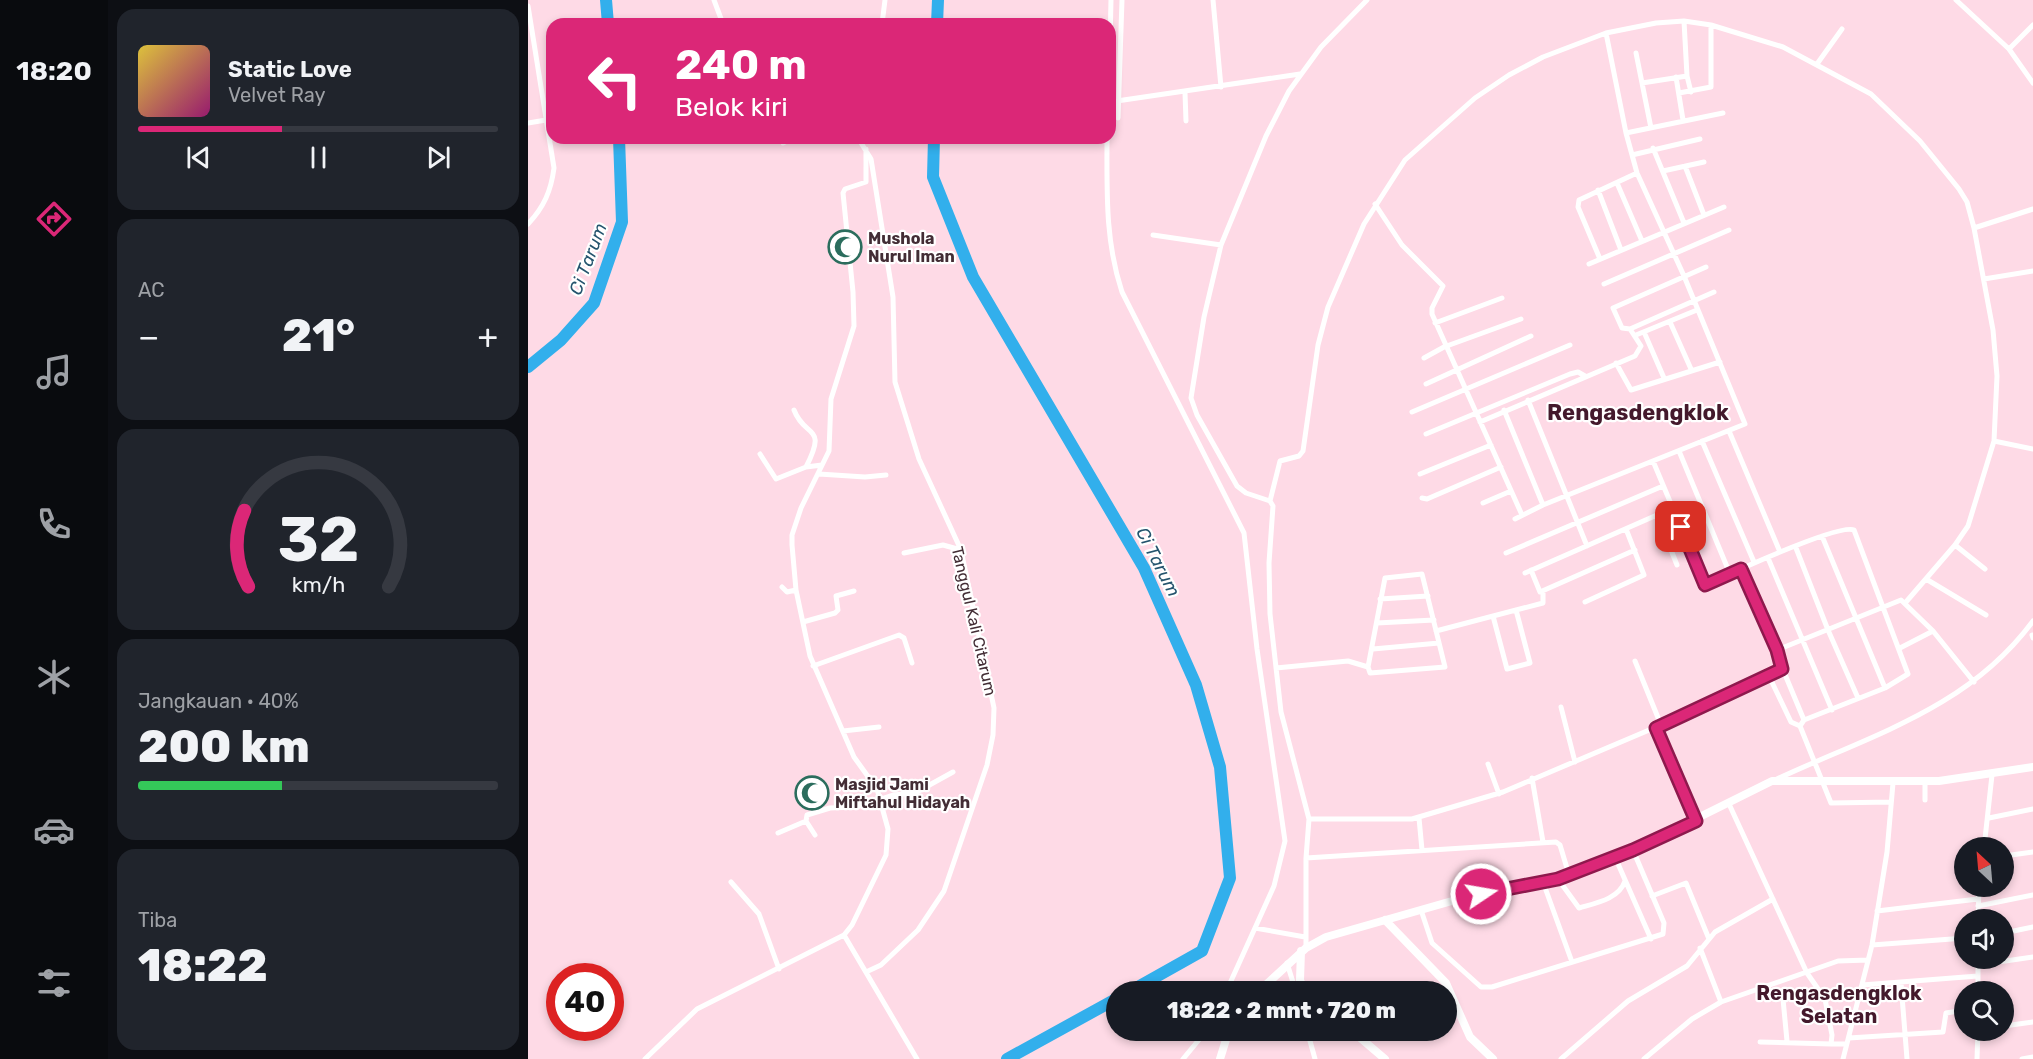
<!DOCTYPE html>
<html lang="id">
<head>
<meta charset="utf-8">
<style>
  :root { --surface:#171b24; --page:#20242c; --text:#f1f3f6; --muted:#9ea1a6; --line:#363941; --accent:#db2777 }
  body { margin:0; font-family:Rubik,sans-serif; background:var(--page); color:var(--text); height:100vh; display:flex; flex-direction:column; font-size:22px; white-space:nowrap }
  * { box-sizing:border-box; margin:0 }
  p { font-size:20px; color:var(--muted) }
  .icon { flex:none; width:33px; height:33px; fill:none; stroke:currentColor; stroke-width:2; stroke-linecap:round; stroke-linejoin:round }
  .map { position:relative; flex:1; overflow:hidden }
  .sheet { display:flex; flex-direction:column; gap:9px; padding:9px; background:#0d0f14; width:420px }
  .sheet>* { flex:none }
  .hud { position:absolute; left:18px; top:18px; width:570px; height:126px; border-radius:18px; box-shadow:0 3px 9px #0003; background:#db2777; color:#fff; overflow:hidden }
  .needle { width:39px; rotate:334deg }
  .controls { position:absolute; left:1426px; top:837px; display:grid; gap:12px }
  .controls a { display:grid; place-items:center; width:60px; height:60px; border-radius:50%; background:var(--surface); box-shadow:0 3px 9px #0003; font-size:30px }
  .speed { position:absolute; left:18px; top:963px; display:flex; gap:12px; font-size:30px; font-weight:700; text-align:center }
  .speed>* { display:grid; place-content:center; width:78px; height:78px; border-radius:50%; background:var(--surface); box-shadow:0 3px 9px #0003; line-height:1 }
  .speed .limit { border:9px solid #d22; background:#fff; color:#111 }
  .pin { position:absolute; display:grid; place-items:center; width:51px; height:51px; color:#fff; margin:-26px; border-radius:12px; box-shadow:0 3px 9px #0006 }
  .me { position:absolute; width:66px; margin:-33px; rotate:78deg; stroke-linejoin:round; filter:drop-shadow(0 0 4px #0008) }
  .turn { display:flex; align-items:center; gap:21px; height:126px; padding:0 30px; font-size:27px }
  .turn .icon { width:78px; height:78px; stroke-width:2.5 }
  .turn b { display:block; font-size:42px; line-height:51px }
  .big { font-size:45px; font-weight:800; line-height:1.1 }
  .sheet .tile { flex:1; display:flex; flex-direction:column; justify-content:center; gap:9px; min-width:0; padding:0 21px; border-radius:18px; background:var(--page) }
  .sheet .dial { align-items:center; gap:0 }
  .dial svg { height:156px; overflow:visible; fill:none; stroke:var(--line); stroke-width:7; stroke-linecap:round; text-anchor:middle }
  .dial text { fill:var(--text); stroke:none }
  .song { display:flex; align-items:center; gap:18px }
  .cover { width:72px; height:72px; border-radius:9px; background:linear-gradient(135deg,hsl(50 70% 55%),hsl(320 70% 35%)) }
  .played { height:6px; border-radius:3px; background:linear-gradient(90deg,var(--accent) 40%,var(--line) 40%) }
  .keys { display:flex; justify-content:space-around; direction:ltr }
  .heat { display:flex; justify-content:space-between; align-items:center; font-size:33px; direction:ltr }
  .charge { height:9px; border-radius:4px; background:linear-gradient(90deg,#34c759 40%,var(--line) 0) }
  .trip { position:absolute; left:578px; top:981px; width:351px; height:60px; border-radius:30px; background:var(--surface); box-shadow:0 3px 9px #0003; font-weight:800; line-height:60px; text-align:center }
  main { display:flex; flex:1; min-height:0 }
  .menu { display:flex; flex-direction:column; width:108px; justify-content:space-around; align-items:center; background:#090b0e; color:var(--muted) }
  .menu .icon { width:42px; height:42px }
  .menu .current { color:var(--accent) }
  .menu b { font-size:27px; color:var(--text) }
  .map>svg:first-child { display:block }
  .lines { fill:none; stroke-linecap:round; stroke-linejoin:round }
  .river { stroke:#32afec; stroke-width:12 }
  .street { stroke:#fff; stroke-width:5 }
  .secondary { stroke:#fff; stroke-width:8 }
  .route-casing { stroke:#8e194d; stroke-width:15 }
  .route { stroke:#db2777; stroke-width:10 }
  .labels { text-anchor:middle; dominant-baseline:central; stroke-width:4.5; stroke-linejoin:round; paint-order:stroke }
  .poi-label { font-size:16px; font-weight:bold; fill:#432d35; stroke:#fff; text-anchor:start }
  .street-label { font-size:16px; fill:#432d35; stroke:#fff }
  .water-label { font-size:18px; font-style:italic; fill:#25546e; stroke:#fff }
  .quarter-label { font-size:20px; font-weight:bold; fill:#44192c; stroke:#fff }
  .district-label { font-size:22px; font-weight:bold; fill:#44192c; stroke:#fff }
</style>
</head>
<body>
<main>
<nav class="menu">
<b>18:20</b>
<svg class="icon current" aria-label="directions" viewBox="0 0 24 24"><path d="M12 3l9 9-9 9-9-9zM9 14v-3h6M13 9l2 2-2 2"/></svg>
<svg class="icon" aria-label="music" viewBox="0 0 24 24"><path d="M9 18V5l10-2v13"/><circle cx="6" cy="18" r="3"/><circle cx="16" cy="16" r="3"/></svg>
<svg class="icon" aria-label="phone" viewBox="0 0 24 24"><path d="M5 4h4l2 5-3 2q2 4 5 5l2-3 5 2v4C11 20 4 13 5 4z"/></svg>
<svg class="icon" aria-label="climate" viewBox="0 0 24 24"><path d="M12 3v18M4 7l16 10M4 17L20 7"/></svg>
<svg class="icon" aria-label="car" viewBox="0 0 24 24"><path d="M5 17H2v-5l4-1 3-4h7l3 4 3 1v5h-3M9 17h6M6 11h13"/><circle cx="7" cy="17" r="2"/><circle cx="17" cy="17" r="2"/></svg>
<svg class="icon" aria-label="filters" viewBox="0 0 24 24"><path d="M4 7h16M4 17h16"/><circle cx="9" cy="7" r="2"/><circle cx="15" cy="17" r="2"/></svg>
</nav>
<section class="sheet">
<div class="tile">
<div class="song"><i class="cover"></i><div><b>Static Love</b><p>Velvet Ray</p></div></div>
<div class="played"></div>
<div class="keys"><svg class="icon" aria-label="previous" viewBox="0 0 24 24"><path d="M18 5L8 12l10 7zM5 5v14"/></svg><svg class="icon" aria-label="pause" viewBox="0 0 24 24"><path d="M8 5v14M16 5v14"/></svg><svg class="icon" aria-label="next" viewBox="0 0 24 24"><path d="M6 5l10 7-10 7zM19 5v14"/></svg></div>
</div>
<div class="tile"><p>AC</p>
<div class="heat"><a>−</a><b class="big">21°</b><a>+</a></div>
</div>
<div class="tile dial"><svg viewBox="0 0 100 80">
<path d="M14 69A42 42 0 1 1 86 69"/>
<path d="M14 69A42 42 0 0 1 12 30" stroke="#db2777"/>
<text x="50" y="56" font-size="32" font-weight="700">32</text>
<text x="50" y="72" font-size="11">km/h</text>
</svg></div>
<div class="tile"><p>Jangkauan · 40%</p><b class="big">200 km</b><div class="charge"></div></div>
<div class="tile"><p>Tiba</p><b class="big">18:22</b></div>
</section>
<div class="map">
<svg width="1505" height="1059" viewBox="0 0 1505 1059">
  <rect width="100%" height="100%" fill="#fedae6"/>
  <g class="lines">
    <!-- river -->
    <path class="river" d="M78 0 80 24
      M409 24 410 0
      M406 138 405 177 445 277 616 568 668 685 692 767 702 878 674 951 601 992
      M0 367 33 340 66 303 94 222 91 138
      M479 1059 588 999"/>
    <!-- street -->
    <path class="street" d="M186 0 195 24
      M685 0 693 87
      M1428 0 1481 49 1505 83
      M0 6 26 168C23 191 16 207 0 224
      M1156 21 1159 76 1163 92
      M354 24 357 0
      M582 43 583 0
      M1481 49 1505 25
      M1108 53 1123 128
      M1289 64 1314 29
      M1148 77 1155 120
      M1114 83 1159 76
      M657 93 658 121
      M1151 93 1183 87V25
      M582 102 772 74
      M590 118 594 0
      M0 123 18 120
      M1098 133 1195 113
      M253 138 255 143 265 138
      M330 138 343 159 365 297 367 382 391 459 433 550 466 708 465 735 459 765 416 891 390 930 353 965 338 972
      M579 138C579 191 577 241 594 292L716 533 729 649 757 841 746 886 698 992
      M1125 148 1156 223
      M1104 155 1172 139
      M1157 166 1176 215
      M1135 171 1176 162
      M1089 183 1114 241
      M1070 190 1093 250
      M847 204 874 245 915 286 904 308V314L994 515
      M1446 228 1505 209
      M625 235 693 245
      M1072 259 1050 207 1051 200 1109 173
      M1061 264 1196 207
      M1456 279 1505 271
      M1076 284 1201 230
      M1142 322 1163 369
      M907 323 974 298
      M1102 329 1186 292
      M1116 332 1136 378
      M1108 335 1169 310
      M896 358 916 347 993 319
      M1088 363 1103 390 1192 362
      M898 384 1003 336
      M1000 400 1059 546
      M266 410C277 439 300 424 278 467
      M976 410 1015 505
      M884 412 1042 345
      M952 422 1107 356 1113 346 1102 329 1094 328 1085 308 1178 267
      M1201 431 1252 552
      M898 434 1042 374 1050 372 1057 376
      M1174 441 1226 562
      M1466 441 1505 449
      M1151 451 1202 574
      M232 454 248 479 278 467 294 465
      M1125 461 1177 585C1199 575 1311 523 1326 530L1380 674 1357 688 1276 720
      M291 474 337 477 358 475
      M892 474 963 445
      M894 498 899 499 973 467
      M742 501 752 461 771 456 775 451 790 345 800 307 836 224 877 160 947 98 981 75 1015 57 1078 33 1128 23 1156 21 1183 25 1255 47 1343 94 1392 141 1431 189 1439 202 1446 228 1465 330 1469 376 1466 441 1440 526 1427 545 1378 602
      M955 503 983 491
      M1129 515 1149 565
      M987 519 1015 505 1217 424 1156 276 1109 173 1098 133 1078 33
      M1294 536 1357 688
      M1427 545 1457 569
      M1268 548 1300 630 1330 698
      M376 553 415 545 433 550
      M978 553 1135 486
      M1240 558 1304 710
      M1213 569 1276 720 1272 726 1303 803 1363 802
      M1003 570 1012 592 1107 550
      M997 573 1145 508
      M1398 579 1458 615
      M254 587 259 592 268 590
      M852 599 900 596
      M1057 602 1116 575 1098 529
      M965 616 979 669 1002 663 988 610
      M275 622 307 613 310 610 308 596 326 591
      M849 623 906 620
      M908 631 1015 603V591
      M1504 635 1505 638
      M1372 648 1405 631
      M845 649 911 643
      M1249 650 1373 600 1405 631 1446 682
      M1107 661 1133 725
      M285 666 371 635 376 638 384 663
      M748 668 820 661 840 667 857 578 894 574 917 667 842 673 840 667
      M1241 676 1263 722 1272 726
      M1033 707 1047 762
      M1128 727 1168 821
      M315 731 351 727
      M960 764 971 794
      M1004 778 1015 842
      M1249 779C1343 735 1440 709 1505 621
      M1397 782V800
      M1201 804 1279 973 1297 999 1304 1035 1303 1044H1318
      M891 818 894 850
      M1461 818 1505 809
      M781 819H884L975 792 1133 725 1255 669
      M250 833 278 821
      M287 835 278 821 279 815 302 808 329 807 365 795 387 793 425 772
      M1456 848 1464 775
      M1476 856 1505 852
      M1087 857 1123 939
      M778 858 1028 842 1032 845 1041 875
      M1030 879 1051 908C1068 903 1091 899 1097 881
      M203 882 231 914 251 969
      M1015 882 1044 962
      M1124 896 1158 883 1181 939
      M1450 906 1505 895
      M893 910 904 943 953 987H964L1135 934 1136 923 1105 850
      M1349 911 1450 899
      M1450 920 1451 886
      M727 928 777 937
      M1476 933 1505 927
      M316 935 389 1059
      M1344 945 1437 938
      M778 948V858L781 819 753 712 742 614 741 563 745 506 742 501 718 493 709 486 669 415 663 398 676 317 693 245 738 136 761 91 793 47 839 0
      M1172 948 1193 1002
      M759 963 768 992
      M1450 965 1505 957
      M1373 983 1379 1059
      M1334 985 1450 976
      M1450 992V958
      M1255 999 1259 1041
      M1476 1026 1505 1022
      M779 1030 787 1059
      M678 1033H699
      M1321 1038 1415 1032 1418 1013 1437 1010
      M1232 1042 1303 1044
      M117 1059 169 1009 316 935 324 925 358 855 360 829 349 789 326 757 282 656 268 590 264 545V535L273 508 301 451 303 399 326 326 325 292 315 193 317 189 338 182V149
      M655 1059 679 1030
      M1033 1059 1100 1001 1159 966 1187 932 1245 899
      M1116 1059 1164 1019 1193 1002 1310 961 1340 960
      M1315 1059 1344 945 1359 852 1365 783
      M1449 1059 1450 1030
      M1494 1059 1505 1057"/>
    <!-- secondary -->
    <path class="secondary" d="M857 920 918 983 942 1037 965 1059
      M773 951 772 980 777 992
      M730 992 778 948 798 937 931 899 1030 879 1105 850 1244 781H1411L1505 767
      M823 1030 857 1059
      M692 1059 701 1030"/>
  </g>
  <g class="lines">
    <!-- route casing -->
    <g class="route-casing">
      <path id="route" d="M953 894 1030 879 1105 850 1168 821 1128 728 1254 669 1249 650 1213 569 1177 585 1153 527"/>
    </g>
    <!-- route -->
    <use href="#route" class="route"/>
  </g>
  <!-- icons -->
  <defs>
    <g id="mosque-ring" transform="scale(1.725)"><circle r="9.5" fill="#fff" stroke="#2b6d5d" stroke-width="1.5"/><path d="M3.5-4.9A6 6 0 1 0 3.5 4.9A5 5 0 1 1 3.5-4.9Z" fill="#2b6d5d"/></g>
  </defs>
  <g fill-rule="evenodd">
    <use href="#mosque-ring" x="317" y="247"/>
    <use href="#mosque-ring" x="284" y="793"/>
  </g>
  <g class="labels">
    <!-- poi labels -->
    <g class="poi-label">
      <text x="340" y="238">Mushola<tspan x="340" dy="18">Nurul Iman</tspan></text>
      <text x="307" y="784">Masjid Jami<tspan x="307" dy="18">Miftahul Hidayah</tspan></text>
    </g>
    <!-- street labels -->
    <g class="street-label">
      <text transform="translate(446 621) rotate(77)">Tanggul Kali Citarum</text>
    </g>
    <!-- water labels -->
    <g class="water-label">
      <text transform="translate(60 259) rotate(-69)">Ci Tarum</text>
      <text transform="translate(630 562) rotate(63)">Ci Tarum</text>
    </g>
    <!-- quarter labels -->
    <g class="quarter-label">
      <text x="1311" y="993">Rengasdengklok<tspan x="1311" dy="23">Selatan</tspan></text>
    </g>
    <!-- district labels -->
    <g class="district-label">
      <text x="1110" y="412">Rengasdengklok</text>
    </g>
  </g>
</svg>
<div class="controls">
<a><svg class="needle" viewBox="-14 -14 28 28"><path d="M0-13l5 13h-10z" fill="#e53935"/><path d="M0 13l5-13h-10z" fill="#9ea1a6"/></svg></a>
<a><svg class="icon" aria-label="sound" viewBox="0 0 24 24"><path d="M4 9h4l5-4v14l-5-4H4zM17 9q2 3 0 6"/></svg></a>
<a><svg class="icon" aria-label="search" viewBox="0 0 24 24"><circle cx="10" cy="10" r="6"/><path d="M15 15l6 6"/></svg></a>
</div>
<div class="speed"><div class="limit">40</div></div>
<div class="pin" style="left:1153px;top:527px;background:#d93025"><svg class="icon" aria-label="arrive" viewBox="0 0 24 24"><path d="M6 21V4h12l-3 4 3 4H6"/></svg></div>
<svg class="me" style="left:953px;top:894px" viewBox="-20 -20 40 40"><circle r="17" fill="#db2777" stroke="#fff" stroke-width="3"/><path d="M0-11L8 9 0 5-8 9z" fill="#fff"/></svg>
<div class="trip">18:22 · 2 mnt · 720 m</div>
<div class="hud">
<div class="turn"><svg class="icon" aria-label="left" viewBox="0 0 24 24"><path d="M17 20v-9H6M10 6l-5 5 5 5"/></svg><div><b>240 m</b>Belok kiri</div></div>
</div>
</div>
</main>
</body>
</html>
